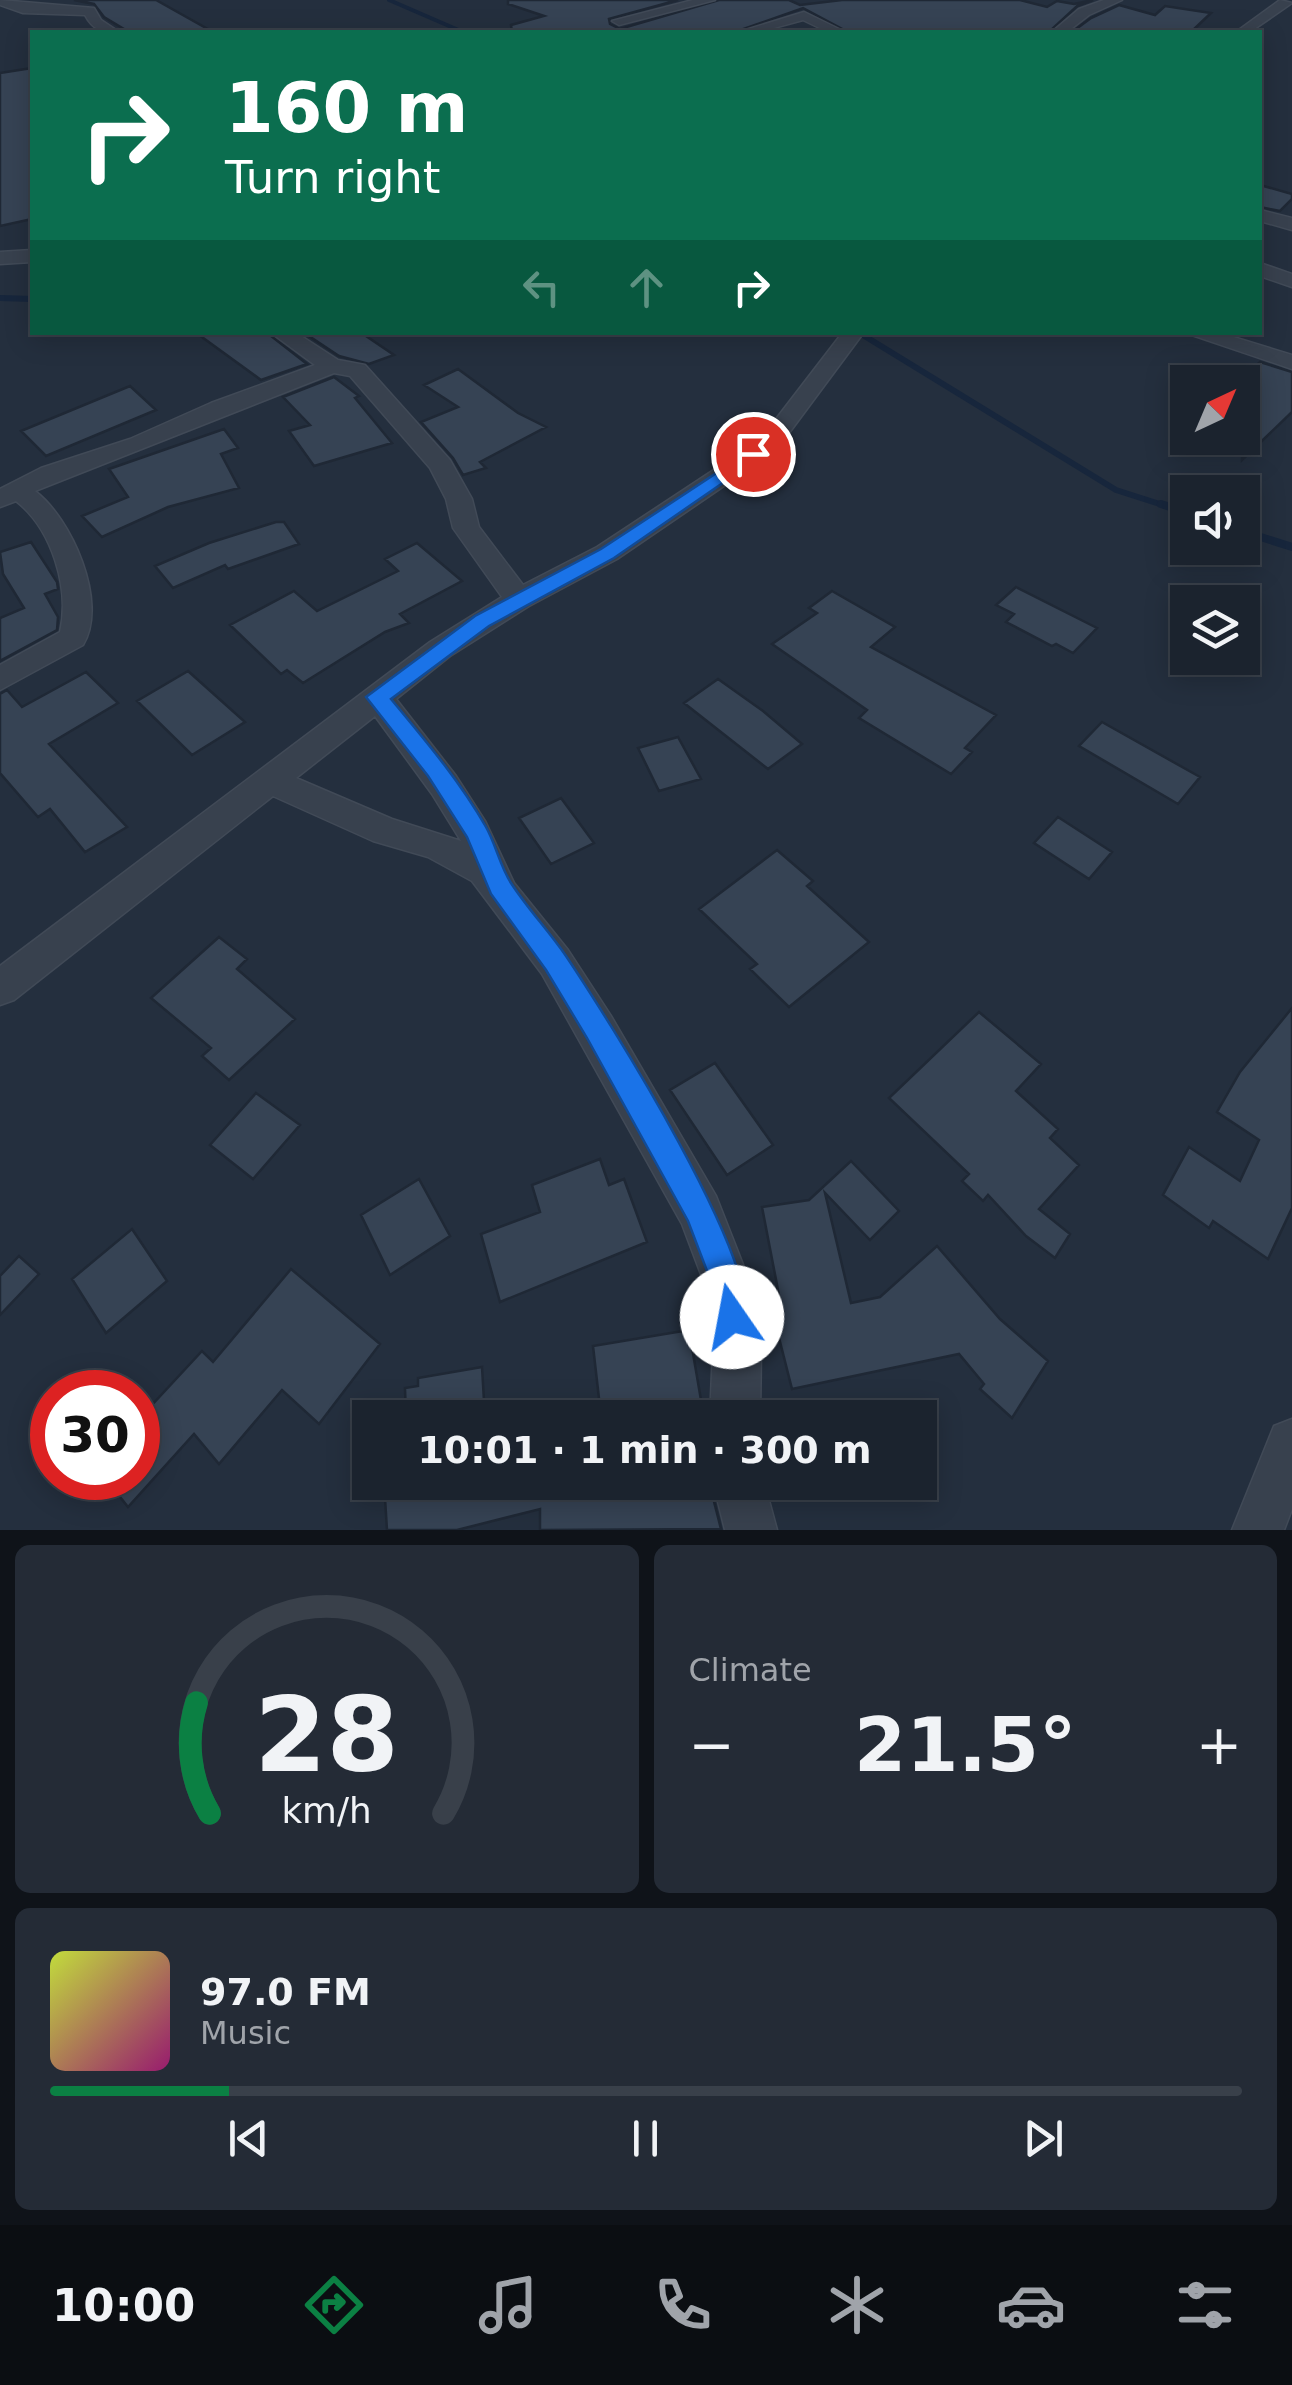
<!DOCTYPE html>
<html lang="en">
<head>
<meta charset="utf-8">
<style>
  :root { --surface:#1b232e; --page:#242b36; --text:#f1f3f6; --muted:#a0a4aa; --line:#39404a; --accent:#0b8043 }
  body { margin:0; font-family:"DejaVu Sans",sans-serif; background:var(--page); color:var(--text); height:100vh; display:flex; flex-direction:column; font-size:38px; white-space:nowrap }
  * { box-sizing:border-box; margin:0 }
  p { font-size:32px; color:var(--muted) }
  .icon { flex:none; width:55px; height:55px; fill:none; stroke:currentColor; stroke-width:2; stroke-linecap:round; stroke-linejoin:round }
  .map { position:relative; height:1530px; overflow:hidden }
  .side { display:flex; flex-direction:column; gap:15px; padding:15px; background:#0f1319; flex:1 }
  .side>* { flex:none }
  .banner { position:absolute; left:30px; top:30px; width:1232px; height:305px; border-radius:0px; box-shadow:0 5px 25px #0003,0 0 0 2px var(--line); background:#0b6e4f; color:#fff; overflow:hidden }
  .needle { width:65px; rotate:44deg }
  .controls { position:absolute; left:1170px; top:365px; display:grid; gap:20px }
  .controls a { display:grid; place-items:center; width:90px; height:90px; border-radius:0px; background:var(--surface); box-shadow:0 5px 25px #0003,0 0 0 2px var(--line); font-size:50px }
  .speed { position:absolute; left:30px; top:1370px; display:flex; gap:20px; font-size:50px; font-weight:700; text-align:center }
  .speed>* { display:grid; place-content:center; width:130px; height:130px; border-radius:50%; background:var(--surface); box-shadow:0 5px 25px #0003,0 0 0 2px var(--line); line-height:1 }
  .speed .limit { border:15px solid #d22; background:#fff; color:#111 }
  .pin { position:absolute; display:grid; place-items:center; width:85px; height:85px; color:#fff; margin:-42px; border:5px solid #fff; border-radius:50%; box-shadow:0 2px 10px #0007 }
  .me { position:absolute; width:110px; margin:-55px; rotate:348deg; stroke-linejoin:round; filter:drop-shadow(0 0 8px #0008) }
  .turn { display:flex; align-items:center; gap:35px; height:210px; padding:0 30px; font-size:45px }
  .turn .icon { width:130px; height:130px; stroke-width:2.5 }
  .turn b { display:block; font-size:70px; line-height:85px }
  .lanes { display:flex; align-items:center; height:95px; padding:0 30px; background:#0003; justify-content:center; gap:50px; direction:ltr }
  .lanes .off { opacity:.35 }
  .big { font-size:75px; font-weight:700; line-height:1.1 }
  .side .widget { flex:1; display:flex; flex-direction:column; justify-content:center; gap:15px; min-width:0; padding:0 35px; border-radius:15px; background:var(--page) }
  .side .dial { align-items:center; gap:0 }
  .dial svg { height:260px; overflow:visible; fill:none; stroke:var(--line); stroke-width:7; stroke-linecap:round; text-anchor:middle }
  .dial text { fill:var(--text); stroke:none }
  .song { display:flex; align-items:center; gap:30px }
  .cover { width:120px; height:120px; border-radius:15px; background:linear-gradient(135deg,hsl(70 70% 55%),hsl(320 70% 35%)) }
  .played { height:10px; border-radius:5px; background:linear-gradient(90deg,var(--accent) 15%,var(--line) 15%) }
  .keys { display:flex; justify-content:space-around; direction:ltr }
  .heat { display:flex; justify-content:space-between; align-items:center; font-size:55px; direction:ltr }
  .side .tiles { flex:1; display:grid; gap:15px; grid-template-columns:1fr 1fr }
  .widget:last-child { grid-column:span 2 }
  .trip { position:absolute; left:352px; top:1400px; width:585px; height:100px; border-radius:0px; background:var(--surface); box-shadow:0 5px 25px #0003,0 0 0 2px var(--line); font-weight:700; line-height:100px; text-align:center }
  .dock { display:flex; height:160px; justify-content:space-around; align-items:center; background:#0b0e12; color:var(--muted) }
  .dock .icon { width:70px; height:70px }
  .dock .selected { color:var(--accent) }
  .dock b { font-size:45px; color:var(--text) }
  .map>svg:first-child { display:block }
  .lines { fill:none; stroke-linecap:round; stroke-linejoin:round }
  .stream-far2 { stroke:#17263c; stroke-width:4 }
  .stream-far1 { stroke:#17263c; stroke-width:6 }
  .stream { stroke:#17263c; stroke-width:8 }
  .building { fill:#364354; stroke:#1f2835; stroke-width:2.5 }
  .minor-casing { stroke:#414a57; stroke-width:3 }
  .minor { fill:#38414e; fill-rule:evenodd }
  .route { fill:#1a73e8; stroke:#114b97; stroke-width:2.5 }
</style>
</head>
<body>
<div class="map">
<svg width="1292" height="1530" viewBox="0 0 1292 1530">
  <rect width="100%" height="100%" fill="#242f3e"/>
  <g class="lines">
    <!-- stream-far2 -->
    <path class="stream-far2" d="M389 0 463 32"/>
    <!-- stream-far1 -->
    <path class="stream-far1" d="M0 298 32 299
      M858 332 1116 490 1169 507"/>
    <!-- stream -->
    <path class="stream" d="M1161 504 1188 513
      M1242 531 1292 547"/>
  </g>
  <!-- building -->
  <path class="building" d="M74 0H156L213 32H129L104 17 94 4Z
    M508 0H678L609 19 610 24 620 29 719 0H789L800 5 842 0H1020L1047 7 1057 1 1074 4 1093 0 1077 6 1049 32H848L803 8 735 32H512L511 25 544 16 508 4Z
    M1119 5 1155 15 1165 6 1211 13 1191 32H1072L1091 18Z
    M32 68V219L0 226V73Z
    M1260 185 1292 194V199L1280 211 1260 207Z
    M195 332H266L307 364 261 380Z
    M303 332H360L394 355 369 364 339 356Z
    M1260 362 1292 372V412L1242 460V379Z
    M458 369 518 413 546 427 480 462 486 468 463 475 453 458 421 422 458 407 424 385Z
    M334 377 359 396 355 398 392 443 314 466 289 431 310 425 283 397Z
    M130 386 156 410 46 456 21 431Z
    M224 429 238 448 221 454 239 488 168 507 102 537 82 516 128 497 109 469Z
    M276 522H284L299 544 228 569 225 565 173 588 155 566 209 543Z
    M31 542 57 582 58 589 45 594 58 617 57 630 0 661V618L24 608 3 574 0 552Z
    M417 543 462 581 400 614 409 623 385 632 303 683 287 670 281 674 230 625 294 591 317 611 398 571 385 559Z
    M1016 587 1097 628 1073 653 1056 644 1052 646 1006 622 1014 614 996 605Z
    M832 591 895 627 871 647 996 715 965 748 972 752 951 774 859 718 867 710 772 644 817 613 809 608Z
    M188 671 245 722 192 755 137 701Z
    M86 672 118 703 49 744 127 827 85 852 50 809 38 817 0 773V694L7 690 22 707Z
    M718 679 763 711 802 744 768 769 684 703Z
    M1102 722 1200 777 1178 804 1079 746Z
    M678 737 701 779 659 791 638 748Z
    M561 798 594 843 551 864 519 818Z
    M1058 817 1112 852 1089 879 1034 843Z
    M777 850 813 881 807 886 869 942 789 1007 750 969 757 964 699 909Z
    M219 937 247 959 237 969 295 1019 229 1080 202 1056 211 1048 151 998Z
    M1292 1008V1208L1268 1259 1213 1221 1209 1228 1163 1195 1189 1147 1240 1181 1259 1140 1217 1112 1240 1072Z
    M979 1012 1041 1064 1016 1091 1058 1129 1050 1138 1079 1165 1039 1209 1070 1234 1055 1258 1026 1236 988 1195 983 1201 962 1181 969 1174 889 1098Z
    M715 1063 773 1145 727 1175 670 1090Z
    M256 1093 300 1125 253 1179 210 1145Z
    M600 1159 609 1185 624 1179 647 1242 500 1302 481 1234 540 1212 532 1185Z
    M851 1161 899 1211 870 1240 825 1193 851 1303 880 1297 937 1246 1000 1319 1048 1361 1012 1418 980 1389 984 1384 959 1354 792 1389 774 1318 783 1316 762 1207 809 1200Z
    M419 1179 450 1236 390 1275 361 1215Z
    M132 1229 167 1281 106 1333 72 1279Z
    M19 1256 39 1274 0 1315V1276Z
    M291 1269 380 1344 319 1424 282 1390 219 1464 194 1434 128 1507 105 1478H138V1420L202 1351 213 1362Z
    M689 1330 701 1400 601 1416 593 1346Z
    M482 1367 485 1418H406L405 1388 418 1386V1378Z
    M384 1482H709L721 1529 540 1530V1509L457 1530H387Z"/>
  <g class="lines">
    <!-- minor casing -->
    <g class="minor-casing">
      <path id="minor" d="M0 0 94 8 101 20 119 32C102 33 93 30 85 15L23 13 0 5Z
        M693 0H715L619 25 612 21Z
        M1104 0H1122L1089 15 1067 32H1052L1079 9Z
        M1280 0 1292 3 1250 32H1236Z
        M804 12 845 32H828L803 20 759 32H739Z
        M1260 210 1292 218V230L1260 221Z
        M32 250V262L0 264V252Z
        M1260 263 1292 274V287L1260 276Z
        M270 332H295L338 360 365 365 450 460 472 499 479 527 523 585 597 547 744 450 773 423 843 332H864L789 433 762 460 617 559 529 606 450 656 396 699 456 776 485 821 514 883 568 950 611 1016 716 1196 751 1285 761 1349 760 1418H710L713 1349 705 1285 682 1224 542 974 472 881 428 857 373 841 273 796 14 1000 0 1005V966L430 642 502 597 453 528 446 499 430 468 350 376 334 373 35 491C71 518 109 602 83 645L0 690V665L60 632C70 588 52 529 16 501L0 507V489L41 468 130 439 211 403 315 365ZM375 716 432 794 461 841 392 819 296 778Z
        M1183 332H1217L1292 355V369Z
        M1292 1419V1509L1284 1530H1232L1274 1426Z
        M713 1482H764L777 1530H725Z"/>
    </g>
    <!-- minor -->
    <use href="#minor" class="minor"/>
  </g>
  <!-- route -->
  <path class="route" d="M753 449 762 454 759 458 614 558 489 626 391 699C425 740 459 780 486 827 496 845 500 866 511 883 527 908 549 931 566 956 605 1014 768 1270 744 1329L732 1333 721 1329 712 1284 688 1221 587 1038 546 970 491 894 467 837 428 776 366 697 475 616 601 549Z"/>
</svg>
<div class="controls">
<a><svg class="needle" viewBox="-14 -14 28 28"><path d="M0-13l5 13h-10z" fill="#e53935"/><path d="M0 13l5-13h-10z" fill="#a0a4aa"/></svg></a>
<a><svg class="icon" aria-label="sound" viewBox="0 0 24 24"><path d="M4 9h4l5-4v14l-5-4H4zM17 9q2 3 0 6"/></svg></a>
<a><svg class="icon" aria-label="layers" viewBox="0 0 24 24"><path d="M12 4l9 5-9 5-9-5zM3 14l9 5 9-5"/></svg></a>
</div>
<div class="speed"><div class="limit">30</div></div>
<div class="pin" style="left:753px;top:454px;background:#d93025"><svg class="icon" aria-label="arrive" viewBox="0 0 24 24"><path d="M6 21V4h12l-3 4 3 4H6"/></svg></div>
<svg class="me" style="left:732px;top:1317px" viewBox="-20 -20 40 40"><circle r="19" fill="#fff"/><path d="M0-13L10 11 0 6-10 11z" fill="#1a73e8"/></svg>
<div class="trip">10:01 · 1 min · 300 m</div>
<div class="banner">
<div class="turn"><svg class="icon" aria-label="right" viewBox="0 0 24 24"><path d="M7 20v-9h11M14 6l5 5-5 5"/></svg><div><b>160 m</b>Turn right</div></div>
<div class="lanes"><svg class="icon off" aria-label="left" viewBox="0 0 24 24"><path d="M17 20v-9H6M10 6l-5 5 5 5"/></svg><svg class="icon off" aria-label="ahead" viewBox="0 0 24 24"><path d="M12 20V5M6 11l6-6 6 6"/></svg><svg class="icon" aria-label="right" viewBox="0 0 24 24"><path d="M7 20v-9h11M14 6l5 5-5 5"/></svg></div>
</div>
</div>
<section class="side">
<div class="tiles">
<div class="widget dial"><svg viewBox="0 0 100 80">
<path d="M14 69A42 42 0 1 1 86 69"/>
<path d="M14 69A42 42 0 0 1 10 35" stroke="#0b8043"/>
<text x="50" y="56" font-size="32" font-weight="700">28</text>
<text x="50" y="72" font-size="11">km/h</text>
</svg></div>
<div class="widget"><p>Climate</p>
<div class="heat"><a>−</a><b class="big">21.5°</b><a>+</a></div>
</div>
<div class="widget">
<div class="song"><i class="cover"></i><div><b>97.0 FM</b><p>Music</p></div></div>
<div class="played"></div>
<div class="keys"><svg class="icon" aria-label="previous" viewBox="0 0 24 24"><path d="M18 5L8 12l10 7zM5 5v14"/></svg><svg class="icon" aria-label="pause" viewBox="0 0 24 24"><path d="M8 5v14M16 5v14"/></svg><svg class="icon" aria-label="next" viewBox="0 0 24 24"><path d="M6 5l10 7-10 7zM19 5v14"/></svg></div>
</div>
</div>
</section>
<nav class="dock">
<b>10:00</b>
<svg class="icon selected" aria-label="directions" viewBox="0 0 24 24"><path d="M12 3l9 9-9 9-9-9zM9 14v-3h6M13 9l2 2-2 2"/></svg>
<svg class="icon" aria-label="music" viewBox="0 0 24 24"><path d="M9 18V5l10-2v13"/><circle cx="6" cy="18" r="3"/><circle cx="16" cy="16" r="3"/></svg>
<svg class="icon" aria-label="phone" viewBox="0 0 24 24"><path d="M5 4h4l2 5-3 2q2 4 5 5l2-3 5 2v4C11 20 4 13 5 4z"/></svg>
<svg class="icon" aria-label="climate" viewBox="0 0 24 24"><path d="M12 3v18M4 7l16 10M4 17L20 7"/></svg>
<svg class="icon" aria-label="car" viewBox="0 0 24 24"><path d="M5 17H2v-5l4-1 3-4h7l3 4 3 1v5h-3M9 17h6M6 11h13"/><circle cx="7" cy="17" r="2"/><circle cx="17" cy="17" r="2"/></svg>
<svg class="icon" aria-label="filters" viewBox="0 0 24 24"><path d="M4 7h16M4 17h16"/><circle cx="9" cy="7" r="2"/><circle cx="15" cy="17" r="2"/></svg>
</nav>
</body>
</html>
